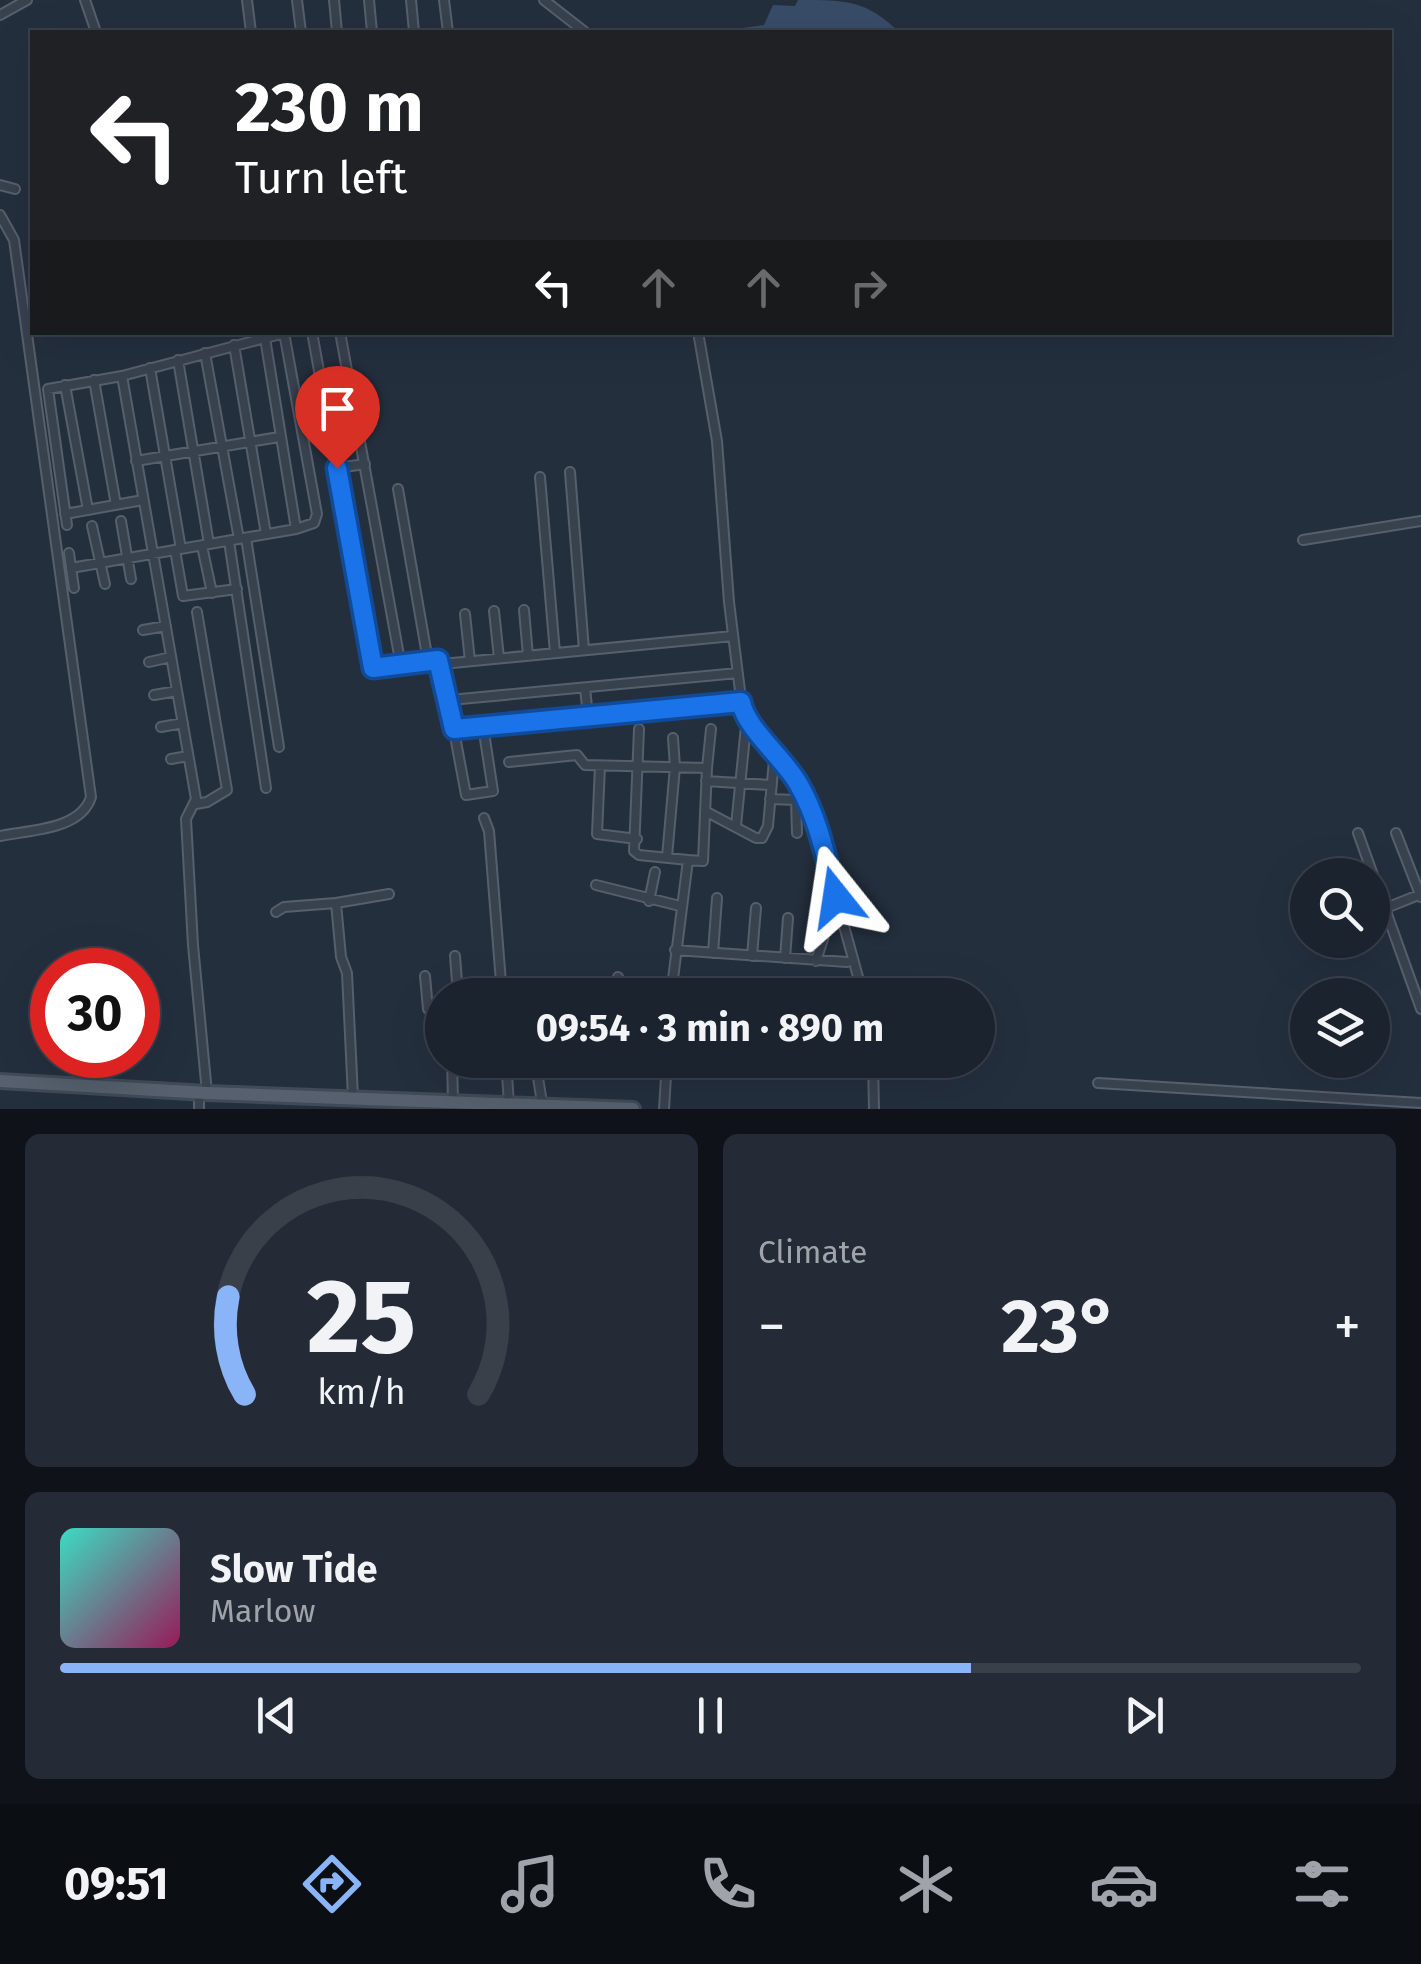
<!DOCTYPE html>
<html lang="en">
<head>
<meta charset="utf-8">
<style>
  :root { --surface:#1b232e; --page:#242b36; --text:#f1f3f6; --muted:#a0a4aa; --line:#39404a; --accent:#8ab4f8 }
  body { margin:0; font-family:"Fira Sans",sans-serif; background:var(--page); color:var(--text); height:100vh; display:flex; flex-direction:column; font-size:38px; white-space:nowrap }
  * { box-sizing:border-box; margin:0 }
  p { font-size:32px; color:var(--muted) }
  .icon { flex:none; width:55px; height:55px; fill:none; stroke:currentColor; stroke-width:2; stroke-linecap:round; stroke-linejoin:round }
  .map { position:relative; height:1109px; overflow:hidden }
  .side { display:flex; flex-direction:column; gap:25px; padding:25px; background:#0f1319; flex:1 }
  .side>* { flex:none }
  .hud { position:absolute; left:30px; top:30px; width:1362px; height:305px; border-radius:0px; box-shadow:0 10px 40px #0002,0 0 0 2px var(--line); background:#202124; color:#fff; overflow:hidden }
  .fabs { position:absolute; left:1290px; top:858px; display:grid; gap:20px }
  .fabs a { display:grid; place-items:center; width:100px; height:100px; border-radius:50%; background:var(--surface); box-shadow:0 10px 40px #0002,0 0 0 2px var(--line); font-size:50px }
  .speed { position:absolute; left:30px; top:948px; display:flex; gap:20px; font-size:50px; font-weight:700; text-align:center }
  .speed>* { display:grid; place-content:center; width:130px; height:130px; border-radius:50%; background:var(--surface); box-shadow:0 10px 40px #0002,0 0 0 2px var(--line); line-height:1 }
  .speed .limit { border:15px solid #d22; background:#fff; color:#111 }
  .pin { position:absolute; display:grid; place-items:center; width:85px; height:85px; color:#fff; margin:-102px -42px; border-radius:50% 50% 50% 0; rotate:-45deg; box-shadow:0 0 10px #0007 }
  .pin .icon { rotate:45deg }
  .me { position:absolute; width:110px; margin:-55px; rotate:345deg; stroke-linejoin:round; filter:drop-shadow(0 0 8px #0008) }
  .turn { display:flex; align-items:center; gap:35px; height:210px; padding:0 40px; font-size:45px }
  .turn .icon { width:130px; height:130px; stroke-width:2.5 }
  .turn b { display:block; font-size:70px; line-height:85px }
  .lanes { display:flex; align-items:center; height:95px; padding:0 40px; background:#0003; justify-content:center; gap:50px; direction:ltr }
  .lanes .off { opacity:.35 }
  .big { font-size:75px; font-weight:700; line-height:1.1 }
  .side .card { flex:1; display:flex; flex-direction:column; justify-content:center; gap:15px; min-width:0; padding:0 35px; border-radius:15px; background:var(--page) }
  .side .dial { align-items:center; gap:0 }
  .dial svg { height:260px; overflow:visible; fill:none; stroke:var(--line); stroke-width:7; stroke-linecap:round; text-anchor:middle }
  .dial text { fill:var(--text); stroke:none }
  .song { display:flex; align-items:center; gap:30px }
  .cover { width:120px; height:120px; border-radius:15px; background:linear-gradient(135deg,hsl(170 70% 55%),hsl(330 70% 35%)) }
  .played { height:10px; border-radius:5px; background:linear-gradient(90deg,var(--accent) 70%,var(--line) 70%) }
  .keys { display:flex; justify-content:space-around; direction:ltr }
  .heat { display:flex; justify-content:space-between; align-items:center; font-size:55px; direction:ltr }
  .side .tiles { flex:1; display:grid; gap:25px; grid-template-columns:1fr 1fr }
  .card:last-child { grid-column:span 2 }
  .trip { position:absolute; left:425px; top:978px; width:570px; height:100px; border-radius:50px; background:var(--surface); box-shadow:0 10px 40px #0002,0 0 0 2px var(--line); font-weight:700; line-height:100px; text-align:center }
  .tabs { display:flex; height:160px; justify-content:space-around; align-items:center; background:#0b0e12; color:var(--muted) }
  .tabs .icon { width:70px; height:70px }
  .tabs .on { color:var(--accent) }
  .tabs b { font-size:45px; color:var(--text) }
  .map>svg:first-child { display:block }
  .water { fill:#394c67 }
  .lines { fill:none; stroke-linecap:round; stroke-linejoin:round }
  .street-casing { stroke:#565f6c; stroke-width:12 }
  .primary-casing { stroke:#414a57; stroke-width:18 }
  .street { stroke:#38414e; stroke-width:8 }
  .primary { stroke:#56606e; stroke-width:12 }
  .route-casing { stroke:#114b97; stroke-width:25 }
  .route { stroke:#1a73e8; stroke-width:18 }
</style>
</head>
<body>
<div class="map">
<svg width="1421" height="1109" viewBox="0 0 1421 1109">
  <rect width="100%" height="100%" fill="#242f3e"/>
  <!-- water -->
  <path class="water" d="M798 0C847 0 866 0 899 32H734L735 29 764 25 773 5 795 6Z"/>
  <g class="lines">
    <!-- street casing -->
    <g class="street-casing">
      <path id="street" d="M85 0 96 32
        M247 0 251 32
        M297 0 301 32
        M334 0 337 32
        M369 0 372 32
        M411 0 414 32
        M444 0 448 32
        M544 0 585 32
        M0 15 27 0
        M0 185 15 189
        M0 215 14 240 91 797C81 830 29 830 0 836
        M312 332 372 666 378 670 441 661 466 795 493 791 483 726
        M340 332 401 666
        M698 332 717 441 729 602 742 707 782 758 811 806 863 995
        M265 338 281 334 285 338 317 514 314 523 296 529
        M234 345 266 534
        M205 353 239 539
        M178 360 209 544
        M150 368 181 549
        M122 376 196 799 186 819 193 945 207 1093
        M94 380 116 505
        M65 385 88 510
        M136 461 279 437
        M337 468 365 464
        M570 472 584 650
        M540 477 555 653
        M398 489 428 661
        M65 514 143 500
        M121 521 131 579
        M67 525 48 389 122 376 265 338 296 529 71 568
        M92 526 105 584
        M246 538 279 747
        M1303 540 1421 521
        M229 541 266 788
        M202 546 212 593
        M175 550 183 596 237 589
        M69 553 74 588
        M524 610 528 656
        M494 611 499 658
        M465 614 470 661
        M143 630 166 626
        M149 662 171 657
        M442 664 733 636
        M585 688 588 716
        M154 695 177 691
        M450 700 738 673
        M161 727 183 723
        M454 729 741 702
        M639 729 634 851 639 855 688 860
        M171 759 188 756
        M509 762 577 755 585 765 707 768 703 861 688 860 671 995
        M600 766 597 834 637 839
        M707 768 711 729
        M706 781 770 785
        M770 799 796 800 797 833
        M196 804 207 802 227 790 197 612
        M705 811 756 838H762L768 826 775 749
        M484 818 489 831 502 995
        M736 826 746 726
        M1358 833 1421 1009
        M1396 833 1421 897
        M667 857 675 767 673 738
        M596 885 680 906
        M649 901 655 872
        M336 903 389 894
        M1386 908 1421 894
        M276 912 284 907 336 903 341 957 347 973 353 1097
        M675 950 847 962
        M713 953 717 898
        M455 956 458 995
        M752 956 756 908
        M785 958 788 918
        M816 961 826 930
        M425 976 428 1009 433 1014H442
        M618 977 619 995
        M452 1060 453 1101
        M506 1060 509 1104
        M873 1060 874 1109
        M1098 1083 1421 1103
        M199 1109V1093
        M543 1109 536 1065 543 1061 567 1060
        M664 1109 667 1060"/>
    </g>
    <!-- primary casing -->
    <g class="primary-casing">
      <path id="primary" d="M0 1081 207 1093 633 1109"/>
    </g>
    <!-- street -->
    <use href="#street" class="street"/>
    <!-- primary -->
    <use href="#primary" class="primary"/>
  </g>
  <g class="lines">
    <!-- route casing -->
    <g class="route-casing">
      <path id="route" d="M337 468 373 668 438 660 454 729 741 702C746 729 785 759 799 785 819 820 826 859 836 897"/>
    </g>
    <!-- route -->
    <use href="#route" class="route"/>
  </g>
</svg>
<div class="fabs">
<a><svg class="icon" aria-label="search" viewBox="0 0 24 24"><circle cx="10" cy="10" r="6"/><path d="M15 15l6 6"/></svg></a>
<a><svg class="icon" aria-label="layers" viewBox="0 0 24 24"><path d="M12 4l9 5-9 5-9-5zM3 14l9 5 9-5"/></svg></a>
</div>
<div class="speed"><div class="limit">30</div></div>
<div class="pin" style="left:337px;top:468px;background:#d93025"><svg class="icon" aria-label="arrive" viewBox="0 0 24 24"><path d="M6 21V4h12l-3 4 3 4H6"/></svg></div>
<svg class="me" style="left:836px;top:897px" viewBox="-20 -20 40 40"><path d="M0-17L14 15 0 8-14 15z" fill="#1a73e8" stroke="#fff" stroke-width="4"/></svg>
<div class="trip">09:54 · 3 min · 890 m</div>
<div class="hud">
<div class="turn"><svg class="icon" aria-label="left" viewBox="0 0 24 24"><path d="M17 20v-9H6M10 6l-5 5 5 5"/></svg><div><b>230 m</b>Turn left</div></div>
<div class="lanes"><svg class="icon" aria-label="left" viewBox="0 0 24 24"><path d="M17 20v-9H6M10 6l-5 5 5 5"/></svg><svg class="icon off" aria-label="ahead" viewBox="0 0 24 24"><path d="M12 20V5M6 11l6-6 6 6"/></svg><svg class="icon off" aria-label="ahead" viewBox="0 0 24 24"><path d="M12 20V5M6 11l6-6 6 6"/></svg><svg class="icon off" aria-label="right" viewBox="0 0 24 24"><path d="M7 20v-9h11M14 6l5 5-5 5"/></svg></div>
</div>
</div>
<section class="side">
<div class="tiles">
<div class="card dial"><svg viewBox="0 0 100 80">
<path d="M14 69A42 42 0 1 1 86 69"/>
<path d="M14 69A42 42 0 0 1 9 39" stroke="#8ab4f8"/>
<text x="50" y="56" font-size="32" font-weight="700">25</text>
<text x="50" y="72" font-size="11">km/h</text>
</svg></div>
<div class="card"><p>Climate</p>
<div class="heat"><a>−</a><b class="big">23°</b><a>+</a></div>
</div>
<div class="card">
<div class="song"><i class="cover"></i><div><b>Slow Tide</b><p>Marlow</p></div></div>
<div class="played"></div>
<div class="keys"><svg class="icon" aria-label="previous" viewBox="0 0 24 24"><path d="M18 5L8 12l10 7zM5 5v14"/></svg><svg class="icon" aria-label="pause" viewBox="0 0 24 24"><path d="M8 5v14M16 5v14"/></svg><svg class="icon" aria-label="next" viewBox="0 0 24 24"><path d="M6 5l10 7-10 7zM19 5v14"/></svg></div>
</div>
</div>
</section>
<nav class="tabs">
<b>09:51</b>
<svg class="icon on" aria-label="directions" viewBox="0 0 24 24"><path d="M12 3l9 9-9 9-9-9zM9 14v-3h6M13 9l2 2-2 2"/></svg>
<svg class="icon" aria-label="music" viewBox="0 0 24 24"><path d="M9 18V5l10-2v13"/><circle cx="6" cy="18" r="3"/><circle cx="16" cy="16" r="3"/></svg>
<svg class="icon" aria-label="phone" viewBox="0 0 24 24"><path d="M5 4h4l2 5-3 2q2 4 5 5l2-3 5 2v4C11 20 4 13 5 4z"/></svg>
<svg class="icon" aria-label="climate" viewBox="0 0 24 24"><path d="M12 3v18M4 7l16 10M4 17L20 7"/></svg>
<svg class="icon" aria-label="car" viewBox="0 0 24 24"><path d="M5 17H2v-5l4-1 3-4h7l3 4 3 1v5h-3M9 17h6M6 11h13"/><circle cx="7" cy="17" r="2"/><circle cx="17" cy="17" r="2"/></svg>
<svg class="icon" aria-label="filters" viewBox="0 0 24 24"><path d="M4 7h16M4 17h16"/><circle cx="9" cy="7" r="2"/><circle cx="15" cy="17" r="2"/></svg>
</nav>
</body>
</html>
